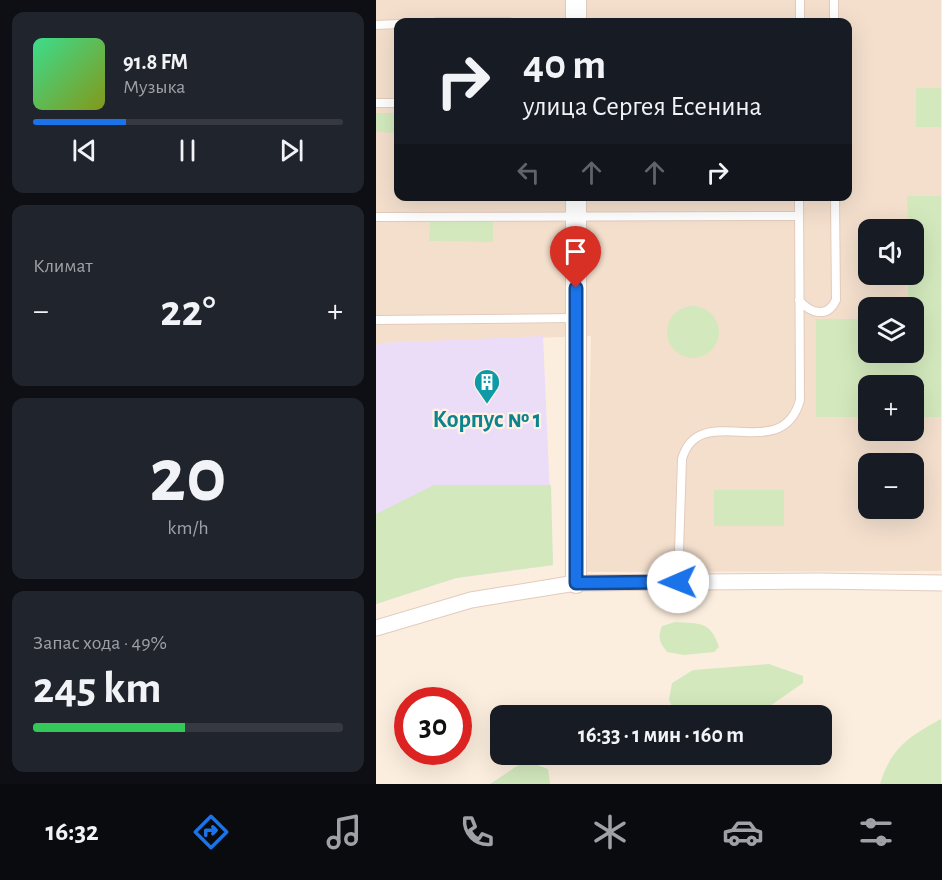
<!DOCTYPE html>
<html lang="ru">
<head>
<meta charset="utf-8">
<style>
  :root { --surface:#171b24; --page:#20242c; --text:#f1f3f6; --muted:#9ea1a6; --line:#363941; --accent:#1a73e8 }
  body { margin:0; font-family:"Alegreya Sans",sans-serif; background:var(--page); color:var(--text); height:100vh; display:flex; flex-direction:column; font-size:22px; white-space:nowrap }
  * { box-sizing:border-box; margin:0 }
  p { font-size:20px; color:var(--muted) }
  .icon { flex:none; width:33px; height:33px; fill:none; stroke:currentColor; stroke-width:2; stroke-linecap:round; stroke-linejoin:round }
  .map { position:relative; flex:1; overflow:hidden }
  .drawer { display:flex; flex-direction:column; gap:12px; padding:12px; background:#0d0f14; width:376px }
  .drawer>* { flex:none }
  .top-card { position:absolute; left:18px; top:18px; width:458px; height:183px; border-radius:12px; box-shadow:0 6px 24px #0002; background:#171b24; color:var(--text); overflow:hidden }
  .fabs { position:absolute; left:482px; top:219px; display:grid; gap:12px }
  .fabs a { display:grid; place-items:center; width:66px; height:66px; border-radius:12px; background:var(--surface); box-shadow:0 6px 24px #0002; font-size:30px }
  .speed { position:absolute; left:18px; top:687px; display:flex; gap:12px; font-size:30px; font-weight:700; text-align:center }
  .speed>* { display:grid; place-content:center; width:78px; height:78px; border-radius:50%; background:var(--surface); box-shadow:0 6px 24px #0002; line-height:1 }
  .speed .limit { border:9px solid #d22; background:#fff; color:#111 }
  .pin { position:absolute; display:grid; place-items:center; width:51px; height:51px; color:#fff; margin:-62px -26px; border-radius:50% 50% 50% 0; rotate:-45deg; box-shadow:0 0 6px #0007 }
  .pin .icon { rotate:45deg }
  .me { position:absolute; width:66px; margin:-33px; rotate:269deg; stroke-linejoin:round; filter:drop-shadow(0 0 4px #0008) }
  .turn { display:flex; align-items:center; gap:21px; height:126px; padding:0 30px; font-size:27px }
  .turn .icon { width:78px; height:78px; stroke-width:2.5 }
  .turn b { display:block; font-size:42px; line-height:51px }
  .lanes { display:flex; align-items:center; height:57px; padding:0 30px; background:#0003; justify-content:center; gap:30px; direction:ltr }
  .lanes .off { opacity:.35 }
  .big { font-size:45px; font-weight:600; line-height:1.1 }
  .drawer .card { flex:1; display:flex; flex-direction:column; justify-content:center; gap:9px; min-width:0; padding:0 21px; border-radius:12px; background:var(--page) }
  .drawer .dial { align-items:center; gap:0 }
  .dial b { font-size:78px; line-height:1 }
  .song { display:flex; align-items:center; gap:18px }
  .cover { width:72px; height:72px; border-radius:9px; background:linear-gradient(135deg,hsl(150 70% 55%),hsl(70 70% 35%)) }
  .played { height:6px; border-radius:3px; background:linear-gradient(90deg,var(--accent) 30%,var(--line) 30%) }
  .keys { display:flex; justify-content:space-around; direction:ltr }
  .heat { display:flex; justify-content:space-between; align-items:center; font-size:33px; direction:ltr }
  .charge { height:9px; border-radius:4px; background:linear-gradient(90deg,#34c759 49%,var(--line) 0) }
  .trip { position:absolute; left:114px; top:705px; width:342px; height:60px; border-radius:12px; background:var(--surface); box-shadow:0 6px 24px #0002; font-weight:600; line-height:60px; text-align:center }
  .menu { display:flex; height:96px; justify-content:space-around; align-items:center; background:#090b0e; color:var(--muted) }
  .menu .icon { width:42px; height:42px }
  .menu .current { color:var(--accent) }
  .menu b { font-size:27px; color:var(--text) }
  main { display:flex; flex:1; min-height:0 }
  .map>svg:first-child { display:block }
  .residential { fill:#f4dfcd; fill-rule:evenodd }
  .education { fill:#ebdcf8 }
  .green { fill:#d3e9bd }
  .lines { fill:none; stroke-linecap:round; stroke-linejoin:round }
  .service-casing { stroke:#e2cbbe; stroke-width:10 }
  .minor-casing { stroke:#e2cbbe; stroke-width:17 }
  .tertiary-casing { stroke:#e2cbbe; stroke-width:22 }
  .service { stroke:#fff; stroke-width:8 }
  .minor { stroke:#fff; stroke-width:15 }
  .tertiary { stroke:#fff; stroke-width:20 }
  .route-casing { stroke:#114b97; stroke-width:15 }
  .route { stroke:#1a73e8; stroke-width:10 }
  .labels { text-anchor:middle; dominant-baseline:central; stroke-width:4.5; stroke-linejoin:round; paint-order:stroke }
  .culture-label { font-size:24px; font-weight:bold; fill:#0d838f; stroke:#fff2e5 }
</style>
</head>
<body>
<main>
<section class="drawer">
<div class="card">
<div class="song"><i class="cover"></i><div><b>91.8 FM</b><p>Музыка</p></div></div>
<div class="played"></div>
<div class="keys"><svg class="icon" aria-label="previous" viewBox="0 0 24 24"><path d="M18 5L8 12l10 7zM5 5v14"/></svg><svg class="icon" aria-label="pause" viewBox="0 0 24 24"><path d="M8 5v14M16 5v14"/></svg><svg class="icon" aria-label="next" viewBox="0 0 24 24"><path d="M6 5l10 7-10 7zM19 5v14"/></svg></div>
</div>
<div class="card"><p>Климат</p>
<div class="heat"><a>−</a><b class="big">22°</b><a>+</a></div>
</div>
<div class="card dial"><b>20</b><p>km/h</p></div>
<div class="card"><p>Запас хода · 49%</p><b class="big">245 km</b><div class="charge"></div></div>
</section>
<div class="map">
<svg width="566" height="784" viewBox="0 0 566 784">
  <rect width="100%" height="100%" fill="#fceede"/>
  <!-- residential -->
  <path class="residential" d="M0 0H565V571L211 572 215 336 6 343 0 346ZM22 22H471V196H22ZM492 230H537V274H492ZM492 308H537V352H492ZM492 386H537V430H492ZM492 464H537V508H492Z"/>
  <!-- education -->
  <path class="education" d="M167 336 177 565 80 578 0 604V346L6 343Z"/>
  <!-- green -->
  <path class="green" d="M540 88H565V127H540Z
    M0 113H22V133L0 132Z
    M531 196H565V417H537V386H492V417H440V319H492V352H537V308L532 307V275L537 274V230L532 229Z
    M54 222H117V242L53 241Z
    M291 332a26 26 0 1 1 52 0a26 26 0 1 1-52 0Z
    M58 485H175L177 565 80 578 0 604V514Z
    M338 490H408V526H338Z
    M299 622C324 624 334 620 343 647L338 652 308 655 291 652C284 643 281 638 286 626Z
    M393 664 427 676V683L381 715H299L293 699 296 683 317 670Z
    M225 709 251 710 254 715H209Z
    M565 719V784H504C516 746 533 737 565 719Z
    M144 764H159L172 769 174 784H114Z"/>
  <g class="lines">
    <!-- service casing -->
    <g class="service-casing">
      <path id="service" d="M458 0V22
        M61 22H133
        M424 22V0
        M0 25 22 24
        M0 103H22
        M0 217 423 216
        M423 300C434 313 451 319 460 300L459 196
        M0 320 199 318
        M302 582 306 459C323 398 406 467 424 400L423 196"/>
    </g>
    <!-- minor casing -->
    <g class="minor-casing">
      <path id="minor" d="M0 628 95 600 200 583 443 581 566 583"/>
    </g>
    <!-- tertiary casing -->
    <g class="tertiary-casing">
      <path id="tertiary" d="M200 0V22
        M200 196V583"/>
    </g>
    <!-- service -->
    <use href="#service" class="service"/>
    <!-- minor -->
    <use href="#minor" class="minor"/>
    <!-- tertiary -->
    <use href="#tertiary" class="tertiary"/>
  </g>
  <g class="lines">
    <!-- route casing -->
    <g class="route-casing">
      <path id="route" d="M200 288V583L302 582"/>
    </g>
    <!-- route -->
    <use href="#route" class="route"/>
  </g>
  <!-- icons -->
  <defs>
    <g id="building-pin" transform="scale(1.35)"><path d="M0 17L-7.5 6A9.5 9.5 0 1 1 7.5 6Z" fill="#0f9aa8" stroke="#fff2e5"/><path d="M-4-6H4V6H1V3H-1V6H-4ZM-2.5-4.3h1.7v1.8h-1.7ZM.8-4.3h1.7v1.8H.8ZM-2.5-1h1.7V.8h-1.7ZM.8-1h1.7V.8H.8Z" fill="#fff"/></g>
  </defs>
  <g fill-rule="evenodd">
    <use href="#building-pin" x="111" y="382"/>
  </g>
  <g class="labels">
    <!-- culture labels -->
    <g class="culture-label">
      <text x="111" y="420">Корпус № 1</text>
    </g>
  </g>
</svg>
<div class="fabs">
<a><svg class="icon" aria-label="sound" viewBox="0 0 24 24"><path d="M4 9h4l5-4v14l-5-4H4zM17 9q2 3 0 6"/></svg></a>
<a><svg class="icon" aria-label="layers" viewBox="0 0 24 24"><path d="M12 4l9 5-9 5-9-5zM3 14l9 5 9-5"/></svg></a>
<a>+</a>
<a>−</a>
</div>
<div class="speed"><div class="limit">30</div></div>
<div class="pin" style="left:200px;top:288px;background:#d93025"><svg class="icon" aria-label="arrive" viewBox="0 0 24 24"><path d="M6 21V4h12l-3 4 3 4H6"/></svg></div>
<svg class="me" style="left:302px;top:582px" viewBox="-20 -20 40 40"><circle r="19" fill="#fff"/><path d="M0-13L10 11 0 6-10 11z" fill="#1a73e8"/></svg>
<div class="trip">16:33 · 1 мин · 160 m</div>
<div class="top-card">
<div class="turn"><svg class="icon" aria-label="right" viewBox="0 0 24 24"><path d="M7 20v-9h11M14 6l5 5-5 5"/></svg><div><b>40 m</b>улица Сергея Есенина</div></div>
<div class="lanes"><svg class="icon off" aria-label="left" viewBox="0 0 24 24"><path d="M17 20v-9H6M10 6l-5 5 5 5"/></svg><svg class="icon off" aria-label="ahead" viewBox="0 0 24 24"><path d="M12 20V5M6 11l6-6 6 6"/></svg><svg class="icon off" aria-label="ahead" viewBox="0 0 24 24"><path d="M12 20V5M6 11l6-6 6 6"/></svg><svg class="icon" aria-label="right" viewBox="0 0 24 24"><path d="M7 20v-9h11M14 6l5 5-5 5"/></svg></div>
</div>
</div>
</main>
<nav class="menu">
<b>16:32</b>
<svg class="icon current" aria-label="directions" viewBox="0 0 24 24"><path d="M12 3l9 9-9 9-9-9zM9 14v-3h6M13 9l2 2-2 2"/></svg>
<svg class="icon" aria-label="music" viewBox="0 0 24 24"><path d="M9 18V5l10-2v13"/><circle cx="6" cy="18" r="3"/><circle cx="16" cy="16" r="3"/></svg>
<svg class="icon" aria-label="phone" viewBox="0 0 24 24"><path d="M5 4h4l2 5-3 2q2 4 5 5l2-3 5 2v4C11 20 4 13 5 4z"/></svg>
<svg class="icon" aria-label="climate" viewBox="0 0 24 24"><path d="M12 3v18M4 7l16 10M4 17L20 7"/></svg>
<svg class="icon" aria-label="car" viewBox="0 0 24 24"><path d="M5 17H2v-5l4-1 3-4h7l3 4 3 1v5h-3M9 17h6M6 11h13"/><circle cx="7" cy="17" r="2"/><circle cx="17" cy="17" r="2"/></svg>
<svg class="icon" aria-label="filters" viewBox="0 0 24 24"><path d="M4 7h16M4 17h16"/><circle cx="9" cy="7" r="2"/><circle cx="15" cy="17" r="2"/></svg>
</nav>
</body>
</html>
